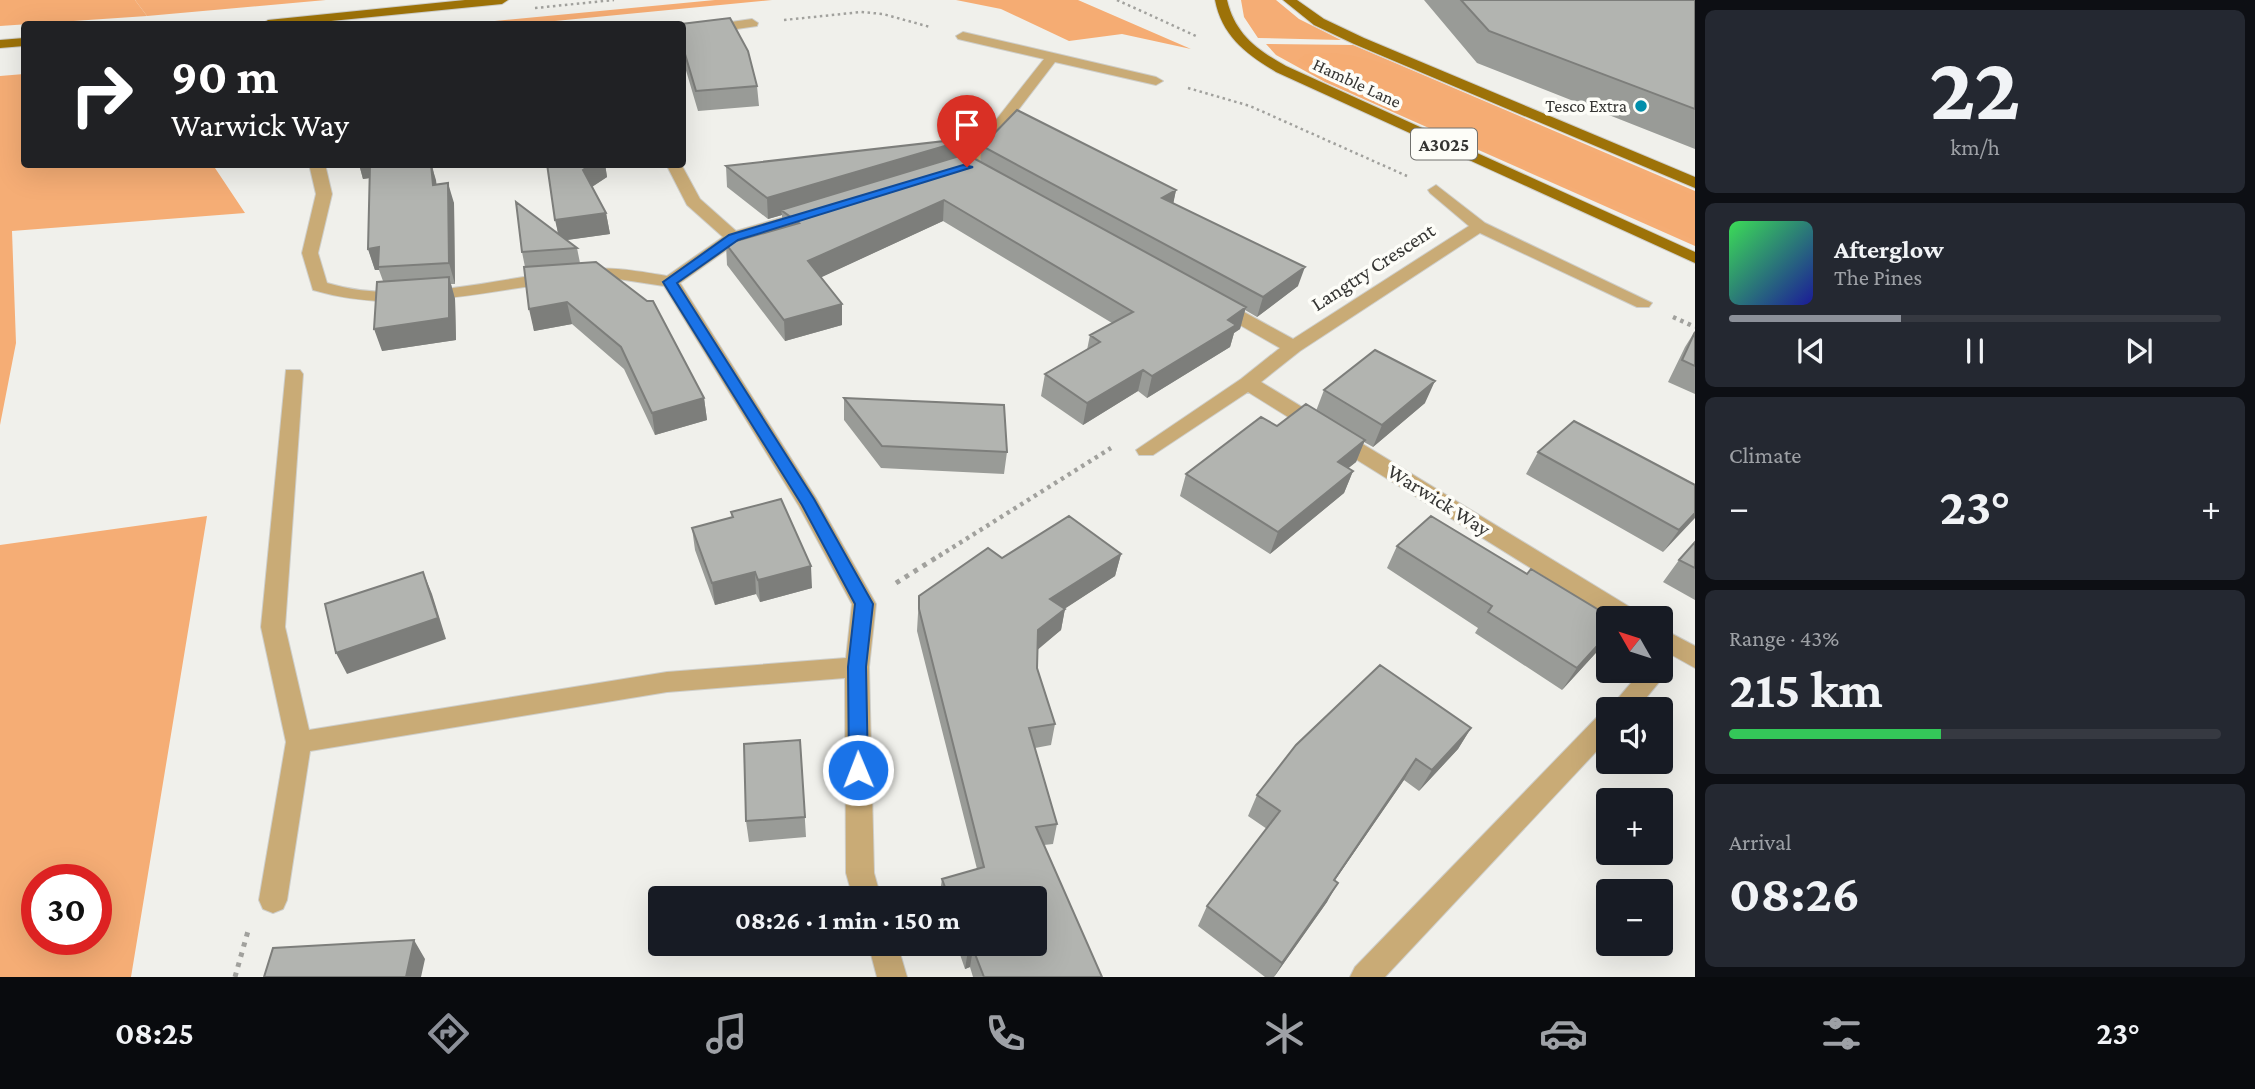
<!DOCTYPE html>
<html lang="en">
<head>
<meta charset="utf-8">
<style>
  :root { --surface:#171b24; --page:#242831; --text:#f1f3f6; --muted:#9ea1a6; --line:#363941; --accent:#8c9099 }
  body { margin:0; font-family:"Crimson Pro",serif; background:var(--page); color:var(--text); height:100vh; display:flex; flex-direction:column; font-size:26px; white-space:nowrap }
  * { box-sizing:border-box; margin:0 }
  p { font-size:23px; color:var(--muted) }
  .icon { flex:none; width:38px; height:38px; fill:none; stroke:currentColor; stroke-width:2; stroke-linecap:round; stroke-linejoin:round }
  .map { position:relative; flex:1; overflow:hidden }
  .panel { display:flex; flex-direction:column; gap:10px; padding:10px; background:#0d0f14; width:560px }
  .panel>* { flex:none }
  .banner { position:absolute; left:21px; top:21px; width:665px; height:147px; border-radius:7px; box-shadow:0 7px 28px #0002; background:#202124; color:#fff; overflow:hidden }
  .needle { width:46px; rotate:309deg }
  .tools { position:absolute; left:1596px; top:606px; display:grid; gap:14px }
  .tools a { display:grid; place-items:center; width:77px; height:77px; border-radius:7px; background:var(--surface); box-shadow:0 7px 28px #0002; font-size:35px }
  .speed { position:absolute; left:21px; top:864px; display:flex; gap:14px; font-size:35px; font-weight:700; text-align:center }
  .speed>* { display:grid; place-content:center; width:91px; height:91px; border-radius:50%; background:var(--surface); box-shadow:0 7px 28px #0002; line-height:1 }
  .speed .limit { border:10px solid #d22; background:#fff; color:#111 }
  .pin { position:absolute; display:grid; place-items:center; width:60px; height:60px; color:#fff; margin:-72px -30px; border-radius:50% 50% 50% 0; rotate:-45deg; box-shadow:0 0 7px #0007 }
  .pin .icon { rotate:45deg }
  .me { position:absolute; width:77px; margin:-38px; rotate:359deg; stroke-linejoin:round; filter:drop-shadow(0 0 5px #0008) }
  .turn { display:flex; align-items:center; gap:24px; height:147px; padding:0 35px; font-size:32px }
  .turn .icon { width:91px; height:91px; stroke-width:2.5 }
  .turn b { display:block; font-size:49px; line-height:60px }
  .big { font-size:52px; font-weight:700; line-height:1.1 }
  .panel .card { flex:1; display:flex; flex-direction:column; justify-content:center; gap:10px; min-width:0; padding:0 24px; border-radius:10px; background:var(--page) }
  .panel .dial { align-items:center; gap:0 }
  .dial b { font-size:91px; line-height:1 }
  .song { display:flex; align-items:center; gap:21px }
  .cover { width:84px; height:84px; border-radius:10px; background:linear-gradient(135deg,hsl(130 70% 55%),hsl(240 70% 35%)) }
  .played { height:7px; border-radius:4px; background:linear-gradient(90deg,var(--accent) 35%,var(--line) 35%) }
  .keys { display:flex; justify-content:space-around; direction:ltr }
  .heat { display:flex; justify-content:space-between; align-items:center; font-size:38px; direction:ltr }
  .charge { height:10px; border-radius:5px; background:linear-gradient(90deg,#34c759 43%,var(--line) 0) }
  .trip { position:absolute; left:648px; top:886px; width:399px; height:70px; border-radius:7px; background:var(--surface); box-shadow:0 7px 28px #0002; font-weight:700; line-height:70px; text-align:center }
  .tab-bar { display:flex; height:112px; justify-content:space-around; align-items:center; background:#090b0e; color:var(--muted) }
  .tab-bar .icon { width:49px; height:49px }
  .tab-bar .on { color:var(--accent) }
  .tab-bar b { font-size:32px; color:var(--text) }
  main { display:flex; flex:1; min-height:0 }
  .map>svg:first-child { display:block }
  .green { fill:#f5ad75; fill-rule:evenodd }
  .forest { fill:#f5ac73 }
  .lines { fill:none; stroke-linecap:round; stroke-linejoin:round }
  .minor-casing { stroke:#cececa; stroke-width:2 }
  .major-casing { stroke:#cececa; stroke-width:2 }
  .path-far2 { stroke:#a1a19d; stroke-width:2.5; stroke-dasharray:2.5 3.5; stroke-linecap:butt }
  .path-far1 { stroke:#a1a19d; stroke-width:4.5; stroke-dasharray:3.5 4.5; stroke-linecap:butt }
  .path { stroke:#a1a19d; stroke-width:5; stroke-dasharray:4.5 6; stroke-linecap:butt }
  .minor { fill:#c9ab76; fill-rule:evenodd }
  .major { fill:#9d7208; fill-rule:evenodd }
  .wall { fill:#999b97 }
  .shaded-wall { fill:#7d7e7b }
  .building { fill:#b2b4b0; stroke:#7d7e7b; stroke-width:2 }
  .route { fill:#1a73e8; stroke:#114b97; stroke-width:2 }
  .poi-dot { fill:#008eab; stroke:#fdfdf8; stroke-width:2.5 }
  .labels { text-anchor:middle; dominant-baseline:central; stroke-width:7; stroke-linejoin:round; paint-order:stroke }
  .far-street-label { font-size:18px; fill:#353533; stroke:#fdfdf8 }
  .far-poi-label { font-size:18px; fill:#353533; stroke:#fdfdf8; text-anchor:end }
  .shield { fill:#fdfdf8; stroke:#71716e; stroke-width:2 }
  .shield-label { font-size:19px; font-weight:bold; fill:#353533 }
  .street-label { font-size:21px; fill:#353533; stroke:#fdfdf8 }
</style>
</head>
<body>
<main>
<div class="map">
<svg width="1695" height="977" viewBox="0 0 1695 977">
  <rect width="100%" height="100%" fill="#f0f0eb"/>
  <!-- green -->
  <path class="green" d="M135 0H326L147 16Z
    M1241 0H1276L1299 19 1341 40 1258 38 1244 17Z
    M1266 44 1353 45 1695 191V246L1325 82 1276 55Z
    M24 74V164L213 165 245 213 12 231 16 343 0 425V76Z
    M207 516 131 977H0V545ZM96 880V940H37V880Z"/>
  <!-- forest -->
  <path class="forest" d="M0 0H135L147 16 0 26Z
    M715 0H772L524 24H464Z
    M956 0H1078L1191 49 1122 34 1069 41 1001 9Z
    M1335 53 1369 59 1411 73 1695 196V240L1497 155 1315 72 1298 60 1306 54Z"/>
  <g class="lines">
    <!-- minor casing -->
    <g class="minor-casing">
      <path id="minor" d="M752 19 758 23 757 26 682 37V29Z
        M963 32 1156 77 1163 81 1156 85 1055 62 972 170 967 172 959 167 1044 59 958 39 956 36Z
        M309 164H325L332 194 318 253 327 283C400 305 479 282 552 273L561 278 552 283C471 294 393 314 313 290L302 253 316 194Z
        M666 164H681L700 199 736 231 808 210 816 215 814 218 739 241 680 283 816 498 876 604 869 667 874 873 881 898H853L846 873 845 678 667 692 310 751 287 900 283 909 273 913 263 909 259 900 286 742 261 627 286 370H300L303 374 285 627 309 730 667 672 846 658 852 604 799 506 664 286 618 279 585 281 576 276C591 261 646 273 667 276L723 237 687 205Z
        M1436 185 1485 223 1652 303 1649 307H1637L1480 233 1300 351 1261 382 1638 612 1641 618H1611L1248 392 1153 455H1139L1136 450 1241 379 1280 348 1212 309 1209 305 1212 301H1224L1293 339 1469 226 1430 193 1428 190Z
        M1661 628 1695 646V668L1661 649Z
        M1661 661 1669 670 1637 709H1609L1642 670H1661Z
        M1608 712V739L1385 977H1350L1355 967 1599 715Z
        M868 943H897L907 977H877Z"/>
    </g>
    <!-- major casing -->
    <g class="major-casing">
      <path id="major" d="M465 0H508L502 4 301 24H262L268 20Z
        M1215 0H1227C1235 34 1257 50 1286 66L1695 252V263L1276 72C1246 54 1222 36 1215 0Z
        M1283 0H1297L1324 19 1364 38 1695 177V188L1354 44 1314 25Z
        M24 38V46L0 48V40Z"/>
    </g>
    <!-- path-far2 -->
    <path class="path-far2" d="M1117 0 1196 36
      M535 8 614 0
      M784 20 861 12 883 14 930 27
      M1188 88 1250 106 1407 176"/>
    <!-- path-far1 -->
    <path class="path-far1" d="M1673 317 1695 327
      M939 556 1111 448"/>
    <!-- path -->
    <path class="path" d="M896 583 942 554
      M235 977 248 931"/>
    <!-- minor -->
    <use href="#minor" class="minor"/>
    <!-- major -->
    <use href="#major" class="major"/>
  </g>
  <!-- wall -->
  <path class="wall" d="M1424 0H1695V149L1477 63Z
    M682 24 757 86 759 106 698 111 682 57Z
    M950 115 972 129 971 149 966 154 980 162 982 146 1176 190 1173 203 1298 286 1257 317 1245 310 1240 329 1234 333 1230 347 1147 398 1138 391 1083 425 1041 396 1045 374 1087 350 1090 335 1112 323 943 221 821 277 842 304V325L785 341 727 265 726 244 782 228V215L768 219 727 187 726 166 949 141Z
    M359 164H432L436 184 454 203 455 284H451L455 299 456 340 382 351 383 281 379 270H375L368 249 370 178 363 179Z
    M547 164H605L607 177 592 187 606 213 610 234 566 240 577 248 580 263 704 398 707 420 655 435 624 369 572 324 534 331 525 267 522 252 558 234Z
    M1695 331V394L1668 382 1685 347Z
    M1324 390 1425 403 1373 447 1364 442 1356 462 1348 468 1353 471 1344 493 1270 554 1180 496 1186 474 1277 426 1316 411Z
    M844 398 1007 452 1004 474 881 468 844 420Z
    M1538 452 1695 513 1663 552 1526 474Z
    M731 512 812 588 760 602 756 594 715 605 695 550 692 528 732 518Z
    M1695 542V600L1663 582 1679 560Z
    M1397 546 1604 644 1562 690 1475 633 1478 628 1387 568Z
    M1121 554 1115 576 1065 608 1061 630 1037 649V668L1055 724 1051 745 1035 748 1057 824 1053 844 1044 845 1102 977H973L970 967 965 969 956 943H1034V898H939L942 879 977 869 917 631 919 596 1002 558Z
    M1471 728 1458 749 1419 791 1404 780 1335 880 1327 902 1274 977H1265L1198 926 1207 906 1267 829 1248 816 1257 795Z
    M800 740 806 837 749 842 746 821Z"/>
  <!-- shaded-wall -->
  <path class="shaded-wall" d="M972 129 971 149 960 162 781 210 782 215 768 219 767 198 962 141Z
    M359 164H373L376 177 363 179Z
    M431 164 436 180 439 205 433 185Z
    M591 164H605L607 177 587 190 583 170Z
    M448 183 454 203 455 284 449 263Z
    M1176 190 1172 210 1162 198Z
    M944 200 943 221 809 283 808 261Z
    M606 213 610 234 560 241 555 220Z
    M379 247V270H375L368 249Z
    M1305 267 1298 286 1257 317 1263 297Z
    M449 277 455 299 456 340 382 351 374 329Z
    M567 302 572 324 534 331 529 309Z
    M842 304V325L785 341 784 320Z
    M1246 307 1240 329 1234 333 1230 347 1147 398 1152 376Z
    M1143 370 1138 391 1083 425 1087 403Z
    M1435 381 1425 403 1373 447 1382 425Z
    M704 398 707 420 655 435 652 413Z
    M1365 440 1356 462 1329 484 1338 462Z
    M1353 471 1344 493 1270 554 1278 532Z
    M1695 513V518L1663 552 1679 530Z
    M1121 554 1115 576 1046 621 1050 599Z
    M811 566 812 588 760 602 758 580Z
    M423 572 432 594 446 639 347 674 336 653Z
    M755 572 756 594 715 605 712 583Z
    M1065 609 1061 630 1035 652 1038 630Z
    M1608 634V638L1604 644 1562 690 1577 668Z
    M1471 728 1458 749 1419 791 1432 770Z
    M1416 759 1404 780 1322 899 1334 880Z
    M1338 883 1327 902 1274 977 1282 963Z
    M414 940 425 959 421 977H406Z
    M973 949 970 967 965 969 968 950Z"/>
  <!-- building -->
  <path class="building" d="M1461 0H1695V109L1489 31Z
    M730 18 748 51 757 86 696 91 682 44V24H681Z
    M1017 110 1176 190 1162 198 1305 267 1263 297 982 146Z
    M950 115 972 129 962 141 767 198 726 166 953 140Z
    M966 154 1246 307 1228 320 1236 325 1152 376 1143 370 1087 403 1045 374 1100 342 1090 335 1133 312 944 200 808 261 842 304 784 320 726 244 799 223 781 210Z
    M370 164H431L433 185 448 183 449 263 378 267 379 247 368 249Z
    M547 164H591L583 170 606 213 555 220Z
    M516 202 577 248 522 252Z
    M596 262 647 301H653L704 398 652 413 621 347 567 302 529 309 524 267Z
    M449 277V318L374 329 377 282Z
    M1695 332V366L1682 360Z
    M1375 350 1435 381 1382 425 1324 390Z
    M844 398 1004 405 1007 452 882 446Z
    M1306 404 1365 440 1338 462 1353 471 1278 532 1186 474 1261 417 1277 426Z
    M1574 421 1695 485V513L1679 530 1538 452Z
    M781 499 811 566 758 580 755 572 712 583 692 528 733 517 731 512Z
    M1069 516 1121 554 1050 599 1065 609 1038 630 1037 668 1055 724 1029 728 1057 824 1036 827 1102 977H984L973 949 968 950 966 943H1034V898H949L942 879 984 867 919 609V596L988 548 1002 558Z
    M1431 516 1527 574 1531 569 1612 618H1608V634L1577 668 1488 612 1492 606 1397 546Z
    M1695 542V568L1679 560Z
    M423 572 438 618 336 653 325 604Z
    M1380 665 1471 728 1432 770 1416 759 1334 880 1338 883 1282 963 1207 906 1280 811 1257 795 1296 745Z
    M800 740 805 817 746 821 744 744Z
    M414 940 406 977H264L273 948Z"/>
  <!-- route -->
  <path class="route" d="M963 165 973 167 738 240 677 283 814 499 873 604 866 667 868 770 865 776 858 778 851 776 849 770 848 667 855 604 802 505 663 282 729 235Z"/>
  <!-- markers -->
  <circle class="poi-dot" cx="1641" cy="106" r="7"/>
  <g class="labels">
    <!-- far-street labels -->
    <g class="far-street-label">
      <text transform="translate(1357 83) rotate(25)">Hamble Lane</text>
    </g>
    <!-- far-poi labels -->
    <g class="far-poi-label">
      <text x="1627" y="106">Tesco Extra</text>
    </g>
    <!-- shield labels -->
    <rect class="shield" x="1411" y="128.5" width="66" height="31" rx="5"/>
    <g class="shield-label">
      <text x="1444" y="144">A3025</text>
    </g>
    <!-- street labels -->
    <g class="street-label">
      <text transform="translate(1373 267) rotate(-33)">Langtry Crescent</text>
      <text transform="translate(1439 500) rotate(32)">Warwick Way</text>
    </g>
  </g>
</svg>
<div class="tools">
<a><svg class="needle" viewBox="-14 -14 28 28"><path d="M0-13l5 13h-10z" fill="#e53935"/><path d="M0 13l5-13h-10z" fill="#9ea1a6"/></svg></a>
<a><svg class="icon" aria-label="sound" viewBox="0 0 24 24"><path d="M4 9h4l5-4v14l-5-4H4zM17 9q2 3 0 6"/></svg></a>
<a>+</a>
<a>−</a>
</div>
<div class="speed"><div class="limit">30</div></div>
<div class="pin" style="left:967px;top:167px;background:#d93025"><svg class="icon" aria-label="arrive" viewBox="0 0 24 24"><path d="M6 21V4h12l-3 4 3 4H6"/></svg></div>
<svg class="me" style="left:858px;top:770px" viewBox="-20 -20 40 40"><circle r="17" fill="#1a73e8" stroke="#fff" stroke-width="3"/><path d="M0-11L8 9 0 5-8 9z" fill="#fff"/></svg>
<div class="trip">08:26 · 1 min · 150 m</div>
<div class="banner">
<div class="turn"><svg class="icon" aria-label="right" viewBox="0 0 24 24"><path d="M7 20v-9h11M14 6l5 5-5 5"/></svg><div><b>90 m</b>Warwick Way</div></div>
</div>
</div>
<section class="panel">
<div class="card dial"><b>22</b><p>km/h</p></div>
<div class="card">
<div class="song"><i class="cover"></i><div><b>Afterglow</b><p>The Pines</p></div></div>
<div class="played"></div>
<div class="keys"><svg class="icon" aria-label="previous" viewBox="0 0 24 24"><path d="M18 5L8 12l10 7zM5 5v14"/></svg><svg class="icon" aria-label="pause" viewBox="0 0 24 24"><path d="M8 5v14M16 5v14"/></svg><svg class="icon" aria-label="next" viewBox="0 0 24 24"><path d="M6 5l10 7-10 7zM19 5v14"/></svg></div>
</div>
<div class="card"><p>Climate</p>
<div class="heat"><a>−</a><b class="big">23°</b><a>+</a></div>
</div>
<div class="card"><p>Range · 43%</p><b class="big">215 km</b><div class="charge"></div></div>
<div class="card"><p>Arrival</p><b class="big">08:26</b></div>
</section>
</main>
<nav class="tab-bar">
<b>08:25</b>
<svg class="icon on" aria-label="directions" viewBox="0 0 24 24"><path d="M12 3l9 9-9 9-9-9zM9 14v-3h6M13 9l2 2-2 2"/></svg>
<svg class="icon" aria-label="music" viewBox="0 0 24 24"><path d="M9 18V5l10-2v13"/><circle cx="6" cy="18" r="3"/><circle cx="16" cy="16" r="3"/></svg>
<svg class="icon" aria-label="phone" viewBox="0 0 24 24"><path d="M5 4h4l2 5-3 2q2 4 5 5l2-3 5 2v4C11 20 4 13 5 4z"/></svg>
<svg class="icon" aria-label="climate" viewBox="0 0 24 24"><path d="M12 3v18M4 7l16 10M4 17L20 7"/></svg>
<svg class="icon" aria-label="car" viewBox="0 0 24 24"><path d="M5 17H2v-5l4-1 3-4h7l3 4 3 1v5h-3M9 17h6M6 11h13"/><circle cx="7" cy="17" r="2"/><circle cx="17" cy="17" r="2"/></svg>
<svg class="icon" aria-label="filters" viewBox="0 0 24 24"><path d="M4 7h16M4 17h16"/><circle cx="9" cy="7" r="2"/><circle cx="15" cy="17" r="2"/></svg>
<b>23°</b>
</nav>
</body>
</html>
